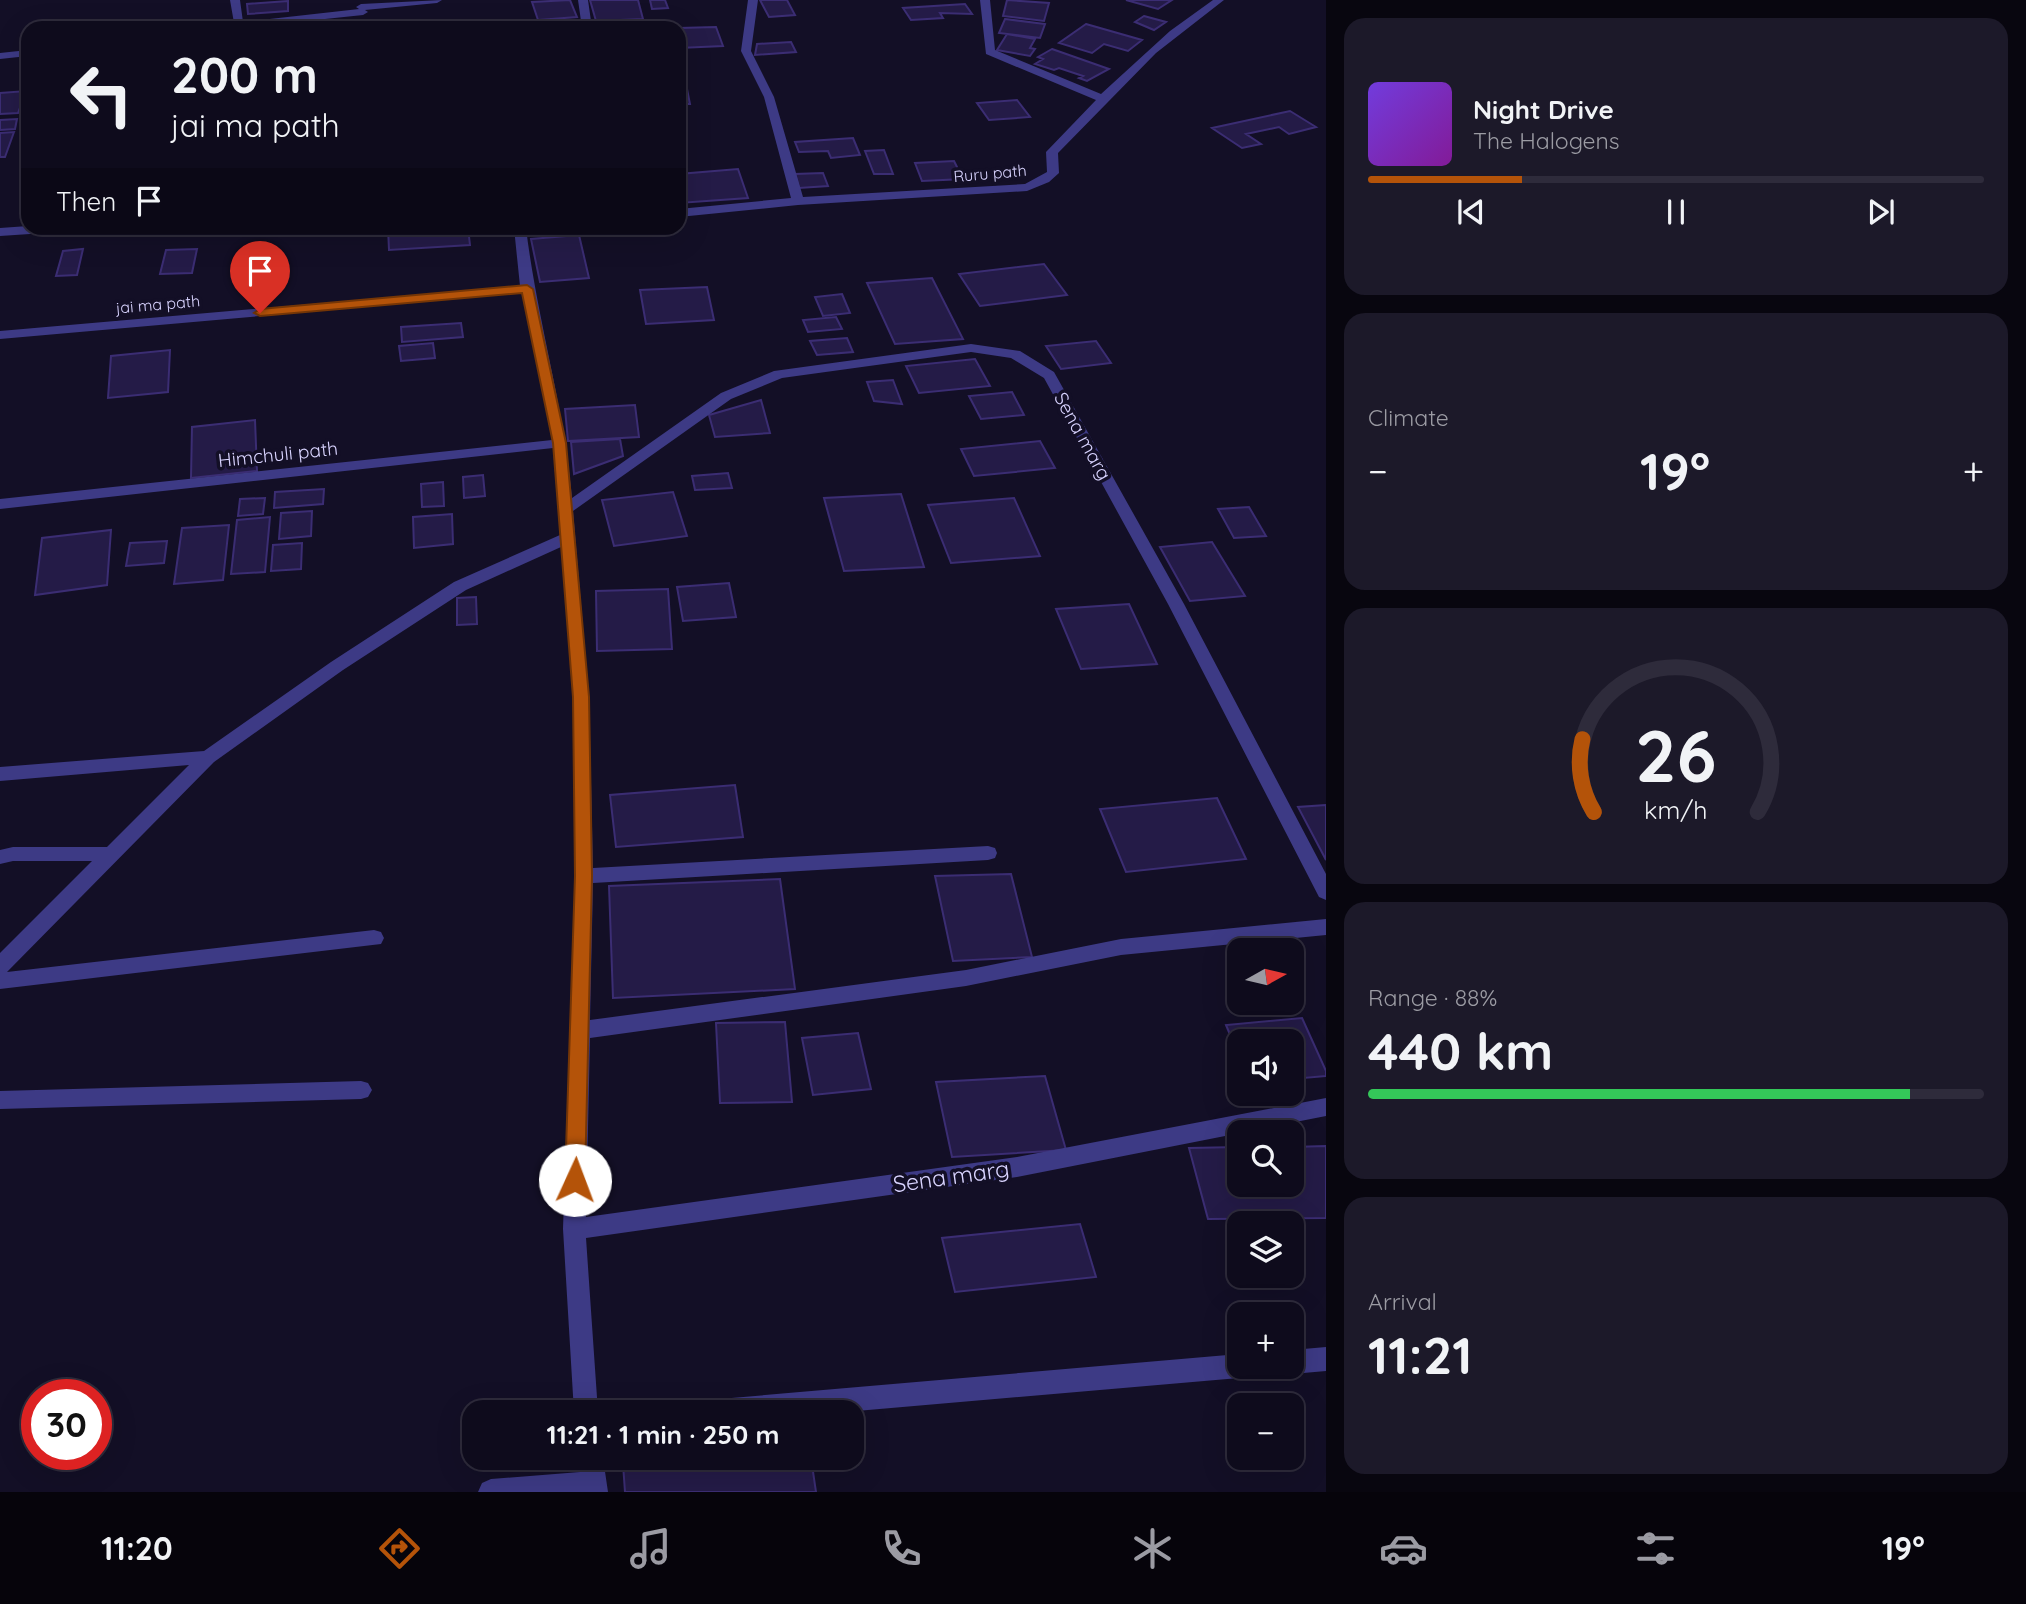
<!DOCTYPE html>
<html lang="en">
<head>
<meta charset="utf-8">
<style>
  :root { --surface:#0e0b1c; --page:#1c1929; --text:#f1f3f6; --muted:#9b9ba3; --line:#2e2b3b; --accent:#b45309 }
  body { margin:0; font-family:Quicksand,sans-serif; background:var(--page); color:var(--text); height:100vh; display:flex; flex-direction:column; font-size:26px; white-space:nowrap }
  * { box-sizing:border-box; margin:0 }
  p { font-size:23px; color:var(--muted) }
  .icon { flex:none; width:38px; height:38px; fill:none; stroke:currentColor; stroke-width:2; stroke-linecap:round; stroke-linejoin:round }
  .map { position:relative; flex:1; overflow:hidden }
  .details { display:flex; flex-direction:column; gap:18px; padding:18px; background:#08060f; width:700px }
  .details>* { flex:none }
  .guide { position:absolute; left:21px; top:21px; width:665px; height:214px; border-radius:21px; box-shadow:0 7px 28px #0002,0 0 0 2px var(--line); background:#0e0b1c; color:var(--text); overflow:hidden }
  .needle { width:46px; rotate:82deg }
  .buttons { position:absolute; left:1227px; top:938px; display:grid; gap:14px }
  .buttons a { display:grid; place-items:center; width:77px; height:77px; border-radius:14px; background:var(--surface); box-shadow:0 7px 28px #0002,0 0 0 2px var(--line); font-size:35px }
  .speed { position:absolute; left:21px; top:1379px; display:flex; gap:14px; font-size:35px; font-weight:700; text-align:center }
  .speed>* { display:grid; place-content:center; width:91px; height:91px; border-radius:50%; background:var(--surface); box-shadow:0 7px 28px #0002,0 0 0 2px var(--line); line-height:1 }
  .speed .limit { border:10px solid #d22; background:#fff; color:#111 }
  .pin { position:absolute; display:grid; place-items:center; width:60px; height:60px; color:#fff; margin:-72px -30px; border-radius:50% 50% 50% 0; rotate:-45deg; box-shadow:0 0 7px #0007 }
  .pin .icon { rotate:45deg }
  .me { position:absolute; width:77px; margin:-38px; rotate:2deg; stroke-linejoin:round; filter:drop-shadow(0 0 5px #0008) }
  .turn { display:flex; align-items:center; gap:24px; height:147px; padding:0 35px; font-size:32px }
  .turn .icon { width:91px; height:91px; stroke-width:2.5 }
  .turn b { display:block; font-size:49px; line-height:60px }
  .then { display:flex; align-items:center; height:66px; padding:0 35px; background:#0003; gap:14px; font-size:26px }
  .big { font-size:52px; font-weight:700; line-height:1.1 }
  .details .widget { flex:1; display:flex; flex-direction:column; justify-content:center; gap:10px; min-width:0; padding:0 24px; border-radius:21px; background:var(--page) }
  .details .dial { align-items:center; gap:0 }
  .dial svg { height:182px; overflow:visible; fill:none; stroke:var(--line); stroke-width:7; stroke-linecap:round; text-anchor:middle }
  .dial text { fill:var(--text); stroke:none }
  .song { display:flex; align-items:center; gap:21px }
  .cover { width:84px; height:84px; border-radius:10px; background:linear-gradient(135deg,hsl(260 70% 55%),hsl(290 70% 35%)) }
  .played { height:7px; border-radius:4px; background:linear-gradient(90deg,var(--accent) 25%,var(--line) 25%) }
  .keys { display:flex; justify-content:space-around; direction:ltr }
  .heat { display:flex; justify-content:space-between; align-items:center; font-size:38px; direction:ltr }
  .charge { height:10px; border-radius:5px; background:linear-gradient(90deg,#34c759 88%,var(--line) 0) }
  .trip { position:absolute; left:462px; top:1400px; width:402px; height:70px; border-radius:21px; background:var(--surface); box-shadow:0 7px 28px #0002,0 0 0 2px var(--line); font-weight:700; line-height:70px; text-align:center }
  .menu { display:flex; height:112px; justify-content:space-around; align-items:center; background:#06040b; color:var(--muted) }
  .menu .icon { width:49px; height:49px }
  .menu .on { color:var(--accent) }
  .menu b { font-size:32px; color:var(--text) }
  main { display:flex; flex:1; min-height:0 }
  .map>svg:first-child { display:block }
  .building { fill:#241b47; stroke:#3b2d73; stroke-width:2 }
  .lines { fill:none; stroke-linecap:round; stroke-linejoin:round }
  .minor { fill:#3d3a85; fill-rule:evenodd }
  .route { fill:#b45309; stroke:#753606; stroke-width:2 }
  .labels { text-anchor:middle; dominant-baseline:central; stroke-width:7; stroke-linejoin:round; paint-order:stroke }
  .far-street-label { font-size:16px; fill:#d9d4ff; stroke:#130f26 }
  .street-label { font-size:19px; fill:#d9d4ff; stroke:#130f26 }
  .near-street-label { font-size:23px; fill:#d9d4ff; stroke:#130f26 }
</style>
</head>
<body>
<main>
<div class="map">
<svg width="1326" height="1492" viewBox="0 0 1326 1492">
  <rect width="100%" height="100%" fill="#130f26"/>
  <!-- building -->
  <path class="building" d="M570 0 577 17 538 20 532 2Z
    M590 0H638L643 19 596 21Z
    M650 0H665L668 8 652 9Z
    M760 0H787L795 15 769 17Z
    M1007 0 1049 3 1044 21 1003 16Z
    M1126 0H1172L1158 9Z
    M288 1V11L248 14 247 4Z
    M965 4 972 14 940 13 943 18 911 20 903 8Z
    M1144 16 1166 22 1154 30 1135 22Z
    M1005 19 1045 24 1040 38 999 33Z
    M78 21 77 28H38L39 24Z
    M1086 24 1142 40 1128 51 1104 44 1092 53 1059 43Z
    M716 27 723 46 679 48V28Z
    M1007 34 1035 39 1030 48 1035 49 1030 56 997 50Z
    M791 42 796 52 755 55 757 44Z
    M1052 49 1109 69 1087 81 1079 78 1083 76 1059 68 1054 70 1035 64 1043 59 1038 57Z
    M679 74H684L690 104H679Z
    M26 91 18 113 0 114V93Z
    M1017 100 1030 117 989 120 977 103Z
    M1290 111 1316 127 1289 134 1279 127 1246 134 1261 144 1242 148 1212 128Z
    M17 119 15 129 0 130V120Z
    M14 132 5 157H0V133Z
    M853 138 860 155 831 158 828 151 799 152 795 142Z
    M884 150 893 174H874L865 151Z
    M954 161 963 179 922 181 915 163Z
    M738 169 748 198 679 203V174Z
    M823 173 828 186 799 188 795 174Z
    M388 228H468L470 245 389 250Z
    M579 235 589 278 540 282 531 239Z
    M83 249 77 275 56 276 63 251Z
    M197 249 192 273 160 274 166 250Z
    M1044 264 1067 295 980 306 959 274Z
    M932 278 963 339 895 344 867 283Z
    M707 287 714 320 646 324 640 290Z
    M842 294 850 313 823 316 815 297Z
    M836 317 842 329 808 332 803 320Z
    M461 323 463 337 402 342 401 327Z
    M847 338 853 352 817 355 810 341Z
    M1096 341 1111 363 1061 369 1046 346Z
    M433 343 435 358 401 361 399 346Z
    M170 350 168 392 108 398 111 356Z
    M975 359 990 386 919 393 906 366Z
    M893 380 902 404 874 401 867 382Z
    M1012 392 1024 415 981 419 969 396Z
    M761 400 770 433 715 437 709 415Z
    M635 405 639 437 568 441 565 409Z
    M255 420 257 471 191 478 192 427Z
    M620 439 623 456 574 474 571 442Z
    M1040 441 1055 468 974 476 961 449Z
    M728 473 732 488 695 490 692 476Z
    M483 475 485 496 464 498 463 477Z
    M443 482 444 506 422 507 421 484Z
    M324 489 323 504 274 508 275 492Z
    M673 492 687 536 614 546 602 500Z
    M901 494 924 567 844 571 824 498Z
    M265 498 263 514 238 516 240 499Z
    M1014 498 1040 556 951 563 928 505Z
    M1249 507 1266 536 1234 538 1218 509Z
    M312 511 311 536 279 539 281 513Z
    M452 514 453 544 414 548 413 517Z
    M270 517 265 572 231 574 237 520Z
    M229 525 223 580 174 584 182 528Z
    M111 530 107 585 35 595 42 538Z
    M167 541 164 563 126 566 130 543Z
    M1212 542 1245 596 1190 601 1160 547Z
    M302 543 301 569 271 571 273 545Z
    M729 583 736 617 683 621 677 587Z
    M668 589 672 649 597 651 596 591Z
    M476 597 477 624 457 625V598Z
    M1129 604 1157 664 1081 669 1056 609Z
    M735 785 743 837 616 847 610 795Z
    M1217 798 1246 859 1126 872 1100 809Z
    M1326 805V860L1298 807Z
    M1011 874 1032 957 953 961 935 876Z
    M780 879 795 989 613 998 609 886Z
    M1302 1018 1326 1071V1076L1292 1079V1041H1239V1056L1226 1025Z
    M785 1022 792 1102 720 1103 716 1023Z
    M858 1033 871 1089 813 1095 802 1038Z
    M1045 1076 1066 1150 952 1157 936 1082Z
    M1326 1146V1218L1208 1219 1189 1148 1239 1147V1185H1292V1147Z
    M1080 1224 1096 1277 955 1292 942 1238Z
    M676 1458H811L816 1492H625L623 1464Z"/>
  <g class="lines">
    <!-- minor -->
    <path class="minor" d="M230 0H240L243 22 359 9 356 7 361 4 442 0 437 3 365 10 368 12 363 15 239 28H212L234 23Z
      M578 0H588L592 28H582Z
      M748 0H758L751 51 774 97 803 197 1025 184 1047 172 1046 152 1096 100 986 54 980 0H990L995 50 1101 94 1170 31 1213 0H1224L1156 53 1058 153 1059 173 1049 182 1027 191 798 205 679 217V209L791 198 764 97 741 51Z
      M28 50V56L0 59V53Z
      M28 226V228H66L60 232 0 236V228Z
      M514 228H526C537 319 564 407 572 498L721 393 774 371 971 344 1020 351 1054 372 1184 604 1326 874V900L1319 897 1168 604 1044 378 1011 358 971 352 782 378 731 399 573 511 589 697 593 868 988 846 995 848 997 853 995 858 988 860 593 883 590 1020 966 970 1121 939 1326 919V935L1121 955 966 986 590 1038 586 1217 1017 1157 1326 1098V1116L1017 1177 586 1238 598 1412H574L563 1229 575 876 573 697 561 547 466 590 343 670 214 762 7 972 374 930 381 932 384 938 381 944 0 989V953L92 861H13L0 864V850L13 847H107L189 765 0 781V767L204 751 331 662 454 582 560 535 553 448 0 509V499L552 440 522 293 0 339V331L520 286Z
      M361 1081 368 1083 372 1090 368 1097 361 1099 0 1109V1091Z
      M1326 1347V1371L1292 1374 1284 1370 1282 1367H1292V1350Z
      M1239 1354V1367H1251L1247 1374 1239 1378 845 1412H696L699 1403 708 1400Z
      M579 1458H603L608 1492H478L482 1483 491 1479 580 1472Z"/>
  </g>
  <!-- route -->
  <path class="route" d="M527 285 533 289 566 443 589 697 592 876 585 1180 582 1186 575 1189 568 1186 565 1180 575 876 573 697 553 443 522 293 260 316 254 313 260 309Z"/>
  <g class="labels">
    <!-- far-street labels -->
    <g class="far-street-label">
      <text transform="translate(990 173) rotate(-5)">Ruru path</text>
      <text transform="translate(158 304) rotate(-5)">jai ma path</text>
    </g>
    <!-- street labels -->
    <g class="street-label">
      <text transform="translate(1083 436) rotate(61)">Sena marg</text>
      <text transform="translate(278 454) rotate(-6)">Himchuli path</text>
    </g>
    <!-- near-street labels -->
    <g class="near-street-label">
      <text transform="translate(951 1176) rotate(-8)">Sena marg</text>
    </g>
  </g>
</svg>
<div class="buttons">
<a><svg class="needle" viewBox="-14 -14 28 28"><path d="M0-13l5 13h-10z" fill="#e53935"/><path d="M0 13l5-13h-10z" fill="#9b9ba3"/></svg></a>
<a><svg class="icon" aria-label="sound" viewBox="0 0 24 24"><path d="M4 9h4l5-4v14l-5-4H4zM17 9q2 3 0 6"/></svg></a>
<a><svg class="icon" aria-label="search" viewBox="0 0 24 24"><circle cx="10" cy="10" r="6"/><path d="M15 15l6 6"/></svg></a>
<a><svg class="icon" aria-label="layers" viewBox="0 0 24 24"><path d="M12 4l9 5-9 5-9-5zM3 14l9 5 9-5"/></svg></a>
<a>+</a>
<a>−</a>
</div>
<div class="speed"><div class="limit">30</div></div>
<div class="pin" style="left:260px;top:313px;background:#d93025"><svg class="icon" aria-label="arrive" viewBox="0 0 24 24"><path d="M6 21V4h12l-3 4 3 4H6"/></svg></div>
<svg class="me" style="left:575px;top:1180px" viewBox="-20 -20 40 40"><circle r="19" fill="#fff"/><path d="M0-13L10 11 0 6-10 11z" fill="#b45309"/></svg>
<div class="trip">11:21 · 1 min · 250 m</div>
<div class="guide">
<div class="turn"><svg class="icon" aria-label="left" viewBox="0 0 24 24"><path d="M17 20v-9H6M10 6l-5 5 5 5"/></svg><div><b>200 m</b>jai ma path</div></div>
<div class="then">Then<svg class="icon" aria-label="arrive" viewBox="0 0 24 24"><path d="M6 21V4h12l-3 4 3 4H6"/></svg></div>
</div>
</div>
<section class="details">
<div class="widget">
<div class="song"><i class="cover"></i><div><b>Night Drive</b><p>The Halogens</p></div></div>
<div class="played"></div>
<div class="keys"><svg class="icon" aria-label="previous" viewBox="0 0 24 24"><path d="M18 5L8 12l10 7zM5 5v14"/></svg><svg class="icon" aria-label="pause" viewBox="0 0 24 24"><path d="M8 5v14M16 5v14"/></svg><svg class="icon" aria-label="next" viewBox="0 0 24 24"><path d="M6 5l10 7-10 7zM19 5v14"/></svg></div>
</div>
<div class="widget"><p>Climate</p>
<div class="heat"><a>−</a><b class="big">19°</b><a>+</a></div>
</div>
<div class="widget dial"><svg viewBox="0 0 100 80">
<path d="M14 69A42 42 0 1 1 86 69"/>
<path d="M14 69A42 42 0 0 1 9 37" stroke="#b45309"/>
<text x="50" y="56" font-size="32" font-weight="700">26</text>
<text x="50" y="72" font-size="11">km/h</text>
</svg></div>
<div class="widget"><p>Range · 88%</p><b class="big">440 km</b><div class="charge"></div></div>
<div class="widget"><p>Arrival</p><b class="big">11:21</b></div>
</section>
</main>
<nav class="menu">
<b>11:20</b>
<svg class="icon on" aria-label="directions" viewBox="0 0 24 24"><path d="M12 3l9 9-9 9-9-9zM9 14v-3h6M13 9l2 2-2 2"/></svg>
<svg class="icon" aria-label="music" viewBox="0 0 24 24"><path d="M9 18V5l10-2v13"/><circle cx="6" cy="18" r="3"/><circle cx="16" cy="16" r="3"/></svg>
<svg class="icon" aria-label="phone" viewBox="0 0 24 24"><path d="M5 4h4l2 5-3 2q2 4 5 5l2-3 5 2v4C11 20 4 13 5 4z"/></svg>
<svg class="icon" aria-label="climate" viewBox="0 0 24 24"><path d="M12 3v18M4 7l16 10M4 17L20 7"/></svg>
<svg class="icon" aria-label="car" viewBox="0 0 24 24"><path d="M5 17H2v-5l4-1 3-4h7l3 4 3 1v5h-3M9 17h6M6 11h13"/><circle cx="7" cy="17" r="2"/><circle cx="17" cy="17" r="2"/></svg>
<svg class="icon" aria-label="filters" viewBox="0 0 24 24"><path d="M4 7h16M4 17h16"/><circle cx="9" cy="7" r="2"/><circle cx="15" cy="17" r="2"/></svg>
<b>19°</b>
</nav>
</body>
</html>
